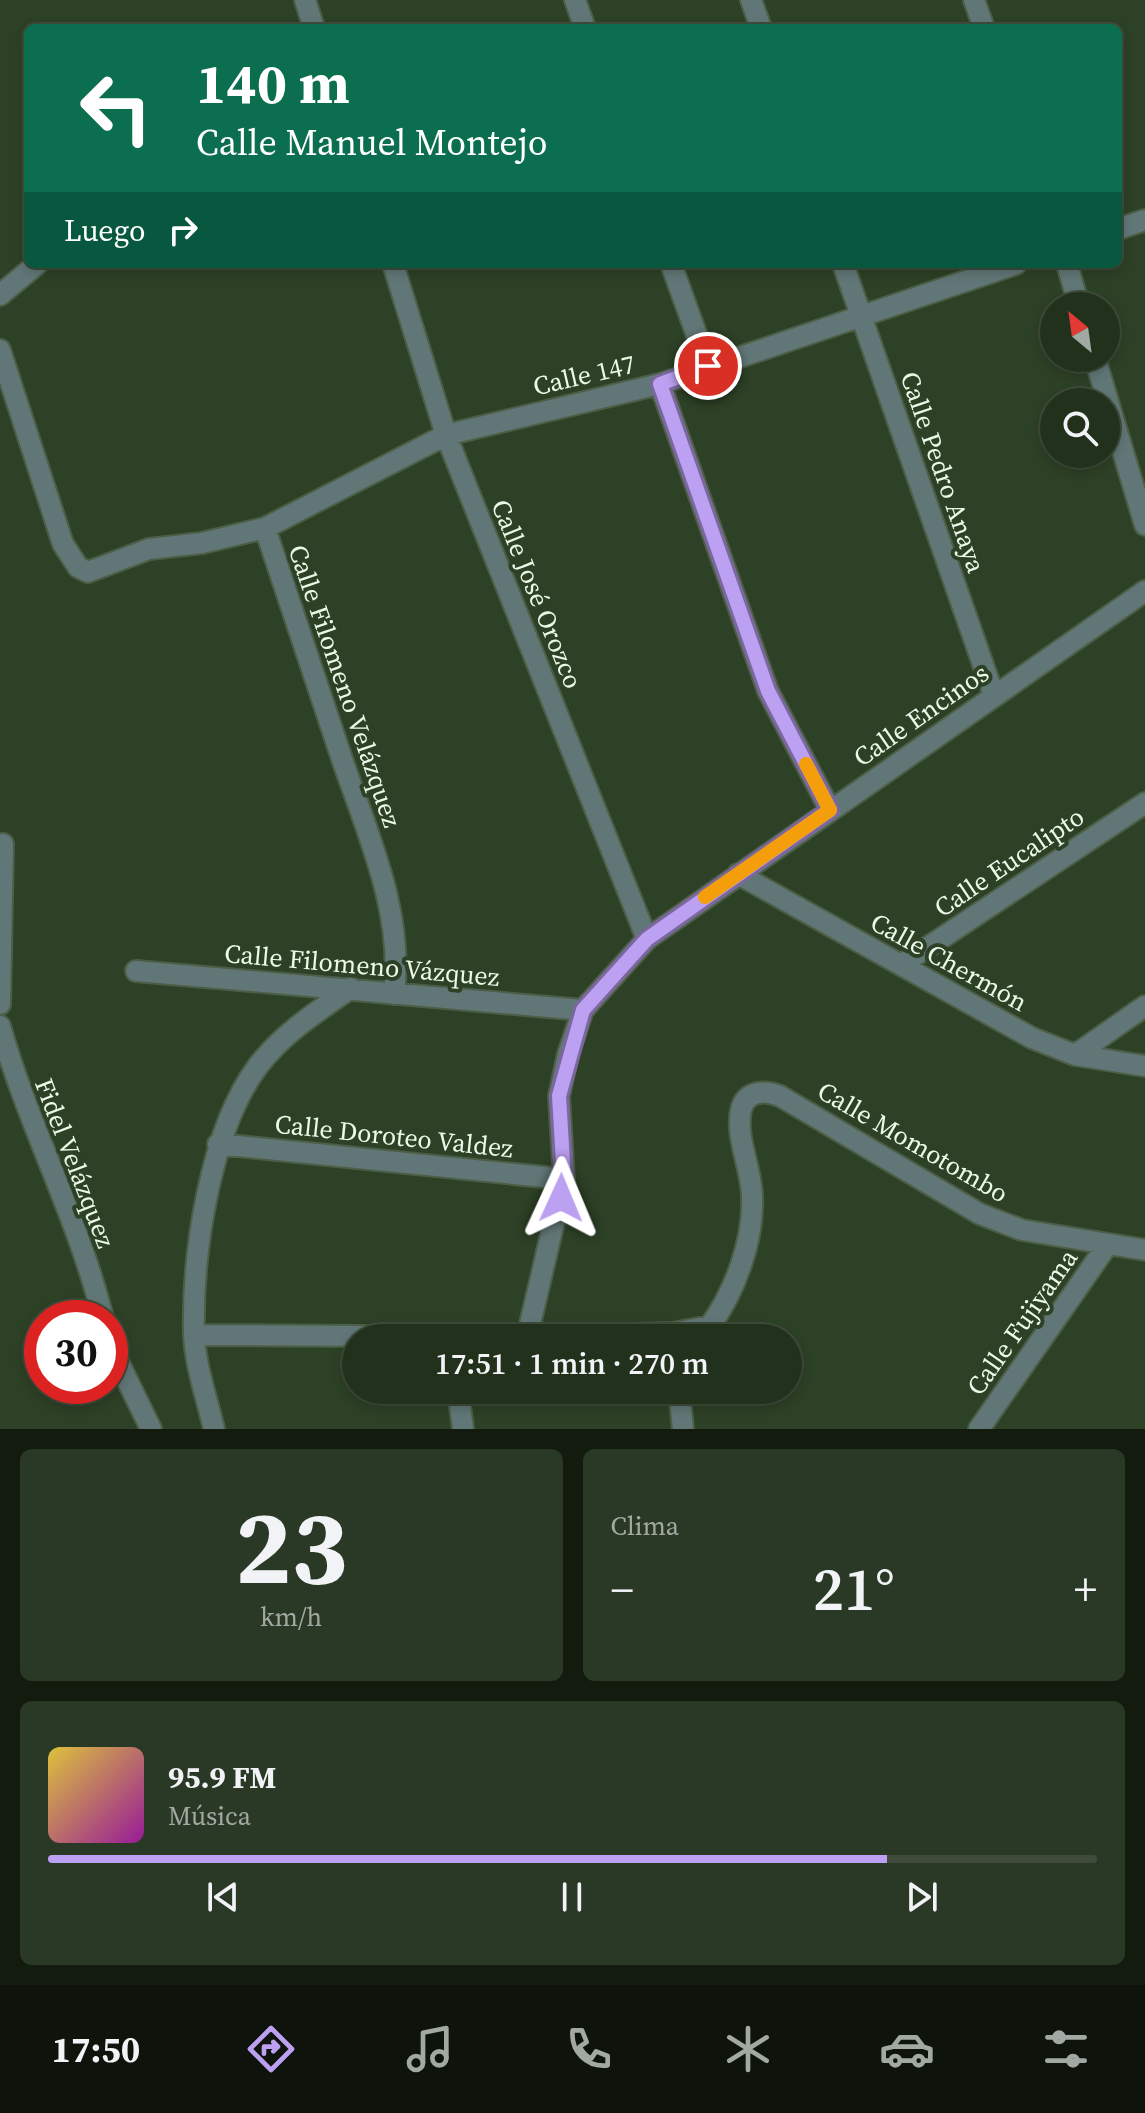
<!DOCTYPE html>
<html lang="es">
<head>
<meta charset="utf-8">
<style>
  :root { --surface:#22311c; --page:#2a3925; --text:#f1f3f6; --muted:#a2a9a3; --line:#3f4c3b; --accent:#bca0f2 }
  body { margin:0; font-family:"Source Serif 4",serif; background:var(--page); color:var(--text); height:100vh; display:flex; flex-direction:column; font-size:30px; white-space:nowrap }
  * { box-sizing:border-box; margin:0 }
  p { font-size:26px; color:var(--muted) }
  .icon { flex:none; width:44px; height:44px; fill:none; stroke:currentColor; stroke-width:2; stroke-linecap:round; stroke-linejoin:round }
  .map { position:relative; height:1429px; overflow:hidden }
  .panel { display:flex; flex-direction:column; gap:20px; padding:20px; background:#131b0f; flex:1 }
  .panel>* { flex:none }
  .top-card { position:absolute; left:24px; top:24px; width:1098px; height:244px; border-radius:12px; box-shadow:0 4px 12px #0003,0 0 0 2px var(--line); background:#0b6e4f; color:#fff; overflow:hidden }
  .needle { width:52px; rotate:331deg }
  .buttons { position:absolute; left:1040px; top:292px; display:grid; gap:16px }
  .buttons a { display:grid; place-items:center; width:80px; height:80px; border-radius:50%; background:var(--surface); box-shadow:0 4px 12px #0003,0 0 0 2px var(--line); font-size:40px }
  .speed { position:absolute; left:24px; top:1300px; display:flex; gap:16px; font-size:40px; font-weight:700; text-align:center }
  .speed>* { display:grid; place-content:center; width:104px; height:104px; border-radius:50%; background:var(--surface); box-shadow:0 4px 12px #0003,0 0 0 2px var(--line); line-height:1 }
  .speed .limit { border:12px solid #d22; background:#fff; color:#111 }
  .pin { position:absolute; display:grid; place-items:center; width:68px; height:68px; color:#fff; margin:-34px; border:4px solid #fff; border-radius:50%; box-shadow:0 2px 8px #0007 }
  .me { position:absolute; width:88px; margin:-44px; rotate:1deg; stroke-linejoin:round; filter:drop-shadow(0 0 6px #0008) }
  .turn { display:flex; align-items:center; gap:28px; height:168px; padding:0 40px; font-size:36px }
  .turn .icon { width:104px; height:104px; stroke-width:2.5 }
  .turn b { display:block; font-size:56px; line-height:68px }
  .then { display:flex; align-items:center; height:76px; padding:0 40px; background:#0003; gap:16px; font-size:30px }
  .big { font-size:60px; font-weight:600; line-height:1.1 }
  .panel .card { flex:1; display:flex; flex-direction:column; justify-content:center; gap:12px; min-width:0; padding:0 28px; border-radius:12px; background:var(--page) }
  .panel .dial { align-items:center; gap:0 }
  .dial b { font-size:104px; line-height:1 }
  .song { display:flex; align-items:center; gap:24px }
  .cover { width:96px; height:96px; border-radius:12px; background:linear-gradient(135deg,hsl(50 70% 55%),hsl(300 70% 35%)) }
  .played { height:8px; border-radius:4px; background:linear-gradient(90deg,var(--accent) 80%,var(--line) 80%) }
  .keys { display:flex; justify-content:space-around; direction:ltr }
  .heat { display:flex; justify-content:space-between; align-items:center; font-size:44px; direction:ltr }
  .panel .tiles { flex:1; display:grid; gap:20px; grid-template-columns:1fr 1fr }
  .card:last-child { grid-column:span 2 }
  .trip { position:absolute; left:342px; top:1324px; width:460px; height:80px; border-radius:40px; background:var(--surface); box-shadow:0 4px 12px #0003,0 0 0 2px var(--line); font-weight:600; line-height:80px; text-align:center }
  .dock { display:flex; height:128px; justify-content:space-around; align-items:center; background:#0e140b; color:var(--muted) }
  .dock .icon { width:56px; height:56px }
  .dock .current { color:var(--accent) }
  .dock b { font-size:36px; color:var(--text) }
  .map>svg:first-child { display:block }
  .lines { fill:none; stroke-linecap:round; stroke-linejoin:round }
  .street-casing { stroke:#4c5e45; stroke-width:24 }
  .street { stroke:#617676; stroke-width:20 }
  .route-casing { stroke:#7a689d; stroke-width:20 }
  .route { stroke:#bca0f2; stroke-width:14 }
  .slow { stroke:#f59e0b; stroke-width:14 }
  .labels { text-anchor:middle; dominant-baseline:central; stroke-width:8; stroke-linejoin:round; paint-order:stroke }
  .street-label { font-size:26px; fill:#ecf9e8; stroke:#2d4126 }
</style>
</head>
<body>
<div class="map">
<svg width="1145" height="1429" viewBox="0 0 1145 1429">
  <rect width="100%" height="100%" fill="#2d4126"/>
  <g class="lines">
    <!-- street casing -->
    <g class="street-casing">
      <path id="street" d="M305 0 314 28
        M575 0 585 28
        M751 0 761 28
        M974 0 984 28
        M1118 229 1145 220
        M393 264 446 435 647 939
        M671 264 708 366
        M843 264 994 696
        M1067 264 1079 306
        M0 295 37 264
        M0 350 63 544 78 567 88 572 149 549 202 543 265 528 446 435 660 384 1016 264
        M1095 358 1145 525
        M660 384 768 691 830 810
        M265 528C290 605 316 682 342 759 368 835 404 913 394 994
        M738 874 1032 1038 1075 1055 1145 1066
        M901 965 1145 803
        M136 971 583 1010
        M0 1004 3 844
        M0 1026C28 1125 78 1217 103 1318
        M1075 1055 1145 1006
        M218 1144 564 1179
        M194 1335 527 1337 673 1333
        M527 1337 564 1179 559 1096 568 1054 583 1010 647 939 1145 591
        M673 1338V1333L710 1326C735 1291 754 1240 752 1197 752 1169 735 1138 741 1110 746 1090 765 1090 780 1096L980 1214 1022 1230 1145 1250
        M110 1345 151 1429
        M458 1390 463 1429
        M679 1390 683 1429
        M214 1429C207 1399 195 1365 194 1334 192 1254 210 1130 258 1066 283 1033 318 1011 351 988
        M979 1429 1108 1244"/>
    </g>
    <!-- street -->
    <use href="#street" class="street"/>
  </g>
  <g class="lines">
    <!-- route casing -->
    <g class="route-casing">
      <path id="route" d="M561 1198 564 1179 559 1096 583 1010 647 939 830 810 768 691 660 384 708 366"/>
    </g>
    <!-- route -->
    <use href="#route" class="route"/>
    <!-- slow -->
    <path class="slow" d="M705 897 830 810 806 764"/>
  </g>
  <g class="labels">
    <!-- street labels -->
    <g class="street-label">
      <text transform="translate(584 375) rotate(-13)">Calle 147</text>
      <text transform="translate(943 472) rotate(71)">Calle Pedro Anaya</text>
      <text transform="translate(537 594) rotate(68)">Calle José Orozco</text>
      <text transform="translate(345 686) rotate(71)">Calle Filomeno Velázquez</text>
      <text transform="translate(921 715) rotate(-35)">Calle Encinos</text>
      <text transform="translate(1009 862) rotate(-34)">Calle Eucalipto</text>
      <text transform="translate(949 962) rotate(29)">Calle Chermón</text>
      <text transform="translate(362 965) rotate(5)">Calle Filomeno Vázquez</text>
      <text transform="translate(394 1136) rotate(6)">Calle Doroteo Valdez</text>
      <text transform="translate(913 1142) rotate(30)">Calle Momotombo</text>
      <text transform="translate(75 1163) rotate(69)">Fidel Velázquez</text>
      <text transform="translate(1022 1322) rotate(-55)">Calle Fujiyama</text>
    </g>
  </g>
</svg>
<div class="buttons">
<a><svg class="needle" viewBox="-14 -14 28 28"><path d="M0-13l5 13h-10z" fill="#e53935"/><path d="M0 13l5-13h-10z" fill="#a2a9a3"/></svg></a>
<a><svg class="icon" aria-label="search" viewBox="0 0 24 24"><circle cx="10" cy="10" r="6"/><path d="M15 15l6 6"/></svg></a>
</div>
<div class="speed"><div class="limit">30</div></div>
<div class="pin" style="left:708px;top:366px;background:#d93025"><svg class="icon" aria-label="arrive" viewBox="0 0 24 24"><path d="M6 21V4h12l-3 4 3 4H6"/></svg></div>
<svg class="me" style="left:561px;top:1198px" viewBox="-20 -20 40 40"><path d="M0-17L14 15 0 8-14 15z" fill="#bca0f2" stroke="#fff" stroke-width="4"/></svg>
<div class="trip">17:51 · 1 min · 270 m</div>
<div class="top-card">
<div class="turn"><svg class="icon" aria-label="left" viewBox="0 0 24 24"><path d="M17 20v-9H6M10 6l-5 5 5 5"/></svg><div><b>140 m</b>Calle Manuel Montejo</div></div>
<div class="then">Luego<svg class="icon" aria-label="right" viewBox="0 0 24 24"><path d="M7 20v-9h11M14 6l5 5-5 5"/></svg></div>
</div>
</div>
<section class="panel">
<div class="tiles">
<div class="card dial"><b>23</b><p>km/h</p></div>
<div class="card"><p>Clima</p>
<div class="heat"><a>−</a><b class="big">21°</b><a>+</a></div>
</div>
<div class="card">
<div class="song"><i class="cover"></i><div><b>95.9 FM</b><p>Música</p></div></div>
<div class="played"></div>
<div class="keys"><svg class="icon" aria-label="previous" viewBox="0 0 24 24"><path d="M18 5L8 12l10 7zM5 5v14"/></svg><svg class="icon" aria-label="pause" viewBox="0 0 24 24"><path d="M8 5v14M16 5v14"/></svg><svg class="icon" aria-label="next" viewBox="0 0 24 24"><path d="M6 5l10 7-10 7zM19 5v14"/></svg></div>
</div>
</div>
</section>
<nav class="dock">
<b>17:50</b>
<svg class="icon current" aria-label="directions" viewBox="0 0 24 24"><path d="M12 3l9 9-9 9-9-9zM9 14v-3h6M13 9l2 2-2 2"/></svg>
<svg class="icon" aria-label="music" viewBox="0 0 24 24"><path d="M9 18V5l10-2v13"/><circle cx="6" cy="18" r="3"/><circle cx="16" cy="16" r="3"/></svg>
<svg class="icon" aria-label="phone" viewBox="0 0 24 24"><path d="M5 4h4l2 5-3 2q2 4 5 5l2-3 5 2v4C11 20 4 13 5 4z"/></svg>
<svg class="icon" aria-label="climate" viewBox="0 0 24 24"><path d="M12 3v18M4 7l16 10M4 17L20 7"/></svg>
<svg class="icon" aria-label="car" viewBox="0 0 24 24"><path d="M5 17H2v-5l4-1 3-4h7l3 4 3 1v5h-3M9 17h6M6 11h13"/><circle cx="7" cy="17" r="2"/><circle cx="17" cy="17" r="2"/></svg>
<svg class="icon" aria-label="filters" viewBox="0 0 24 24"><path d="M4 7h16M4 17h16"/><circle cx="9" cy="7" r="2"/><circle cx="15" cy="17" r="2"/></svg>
</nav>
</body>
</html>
